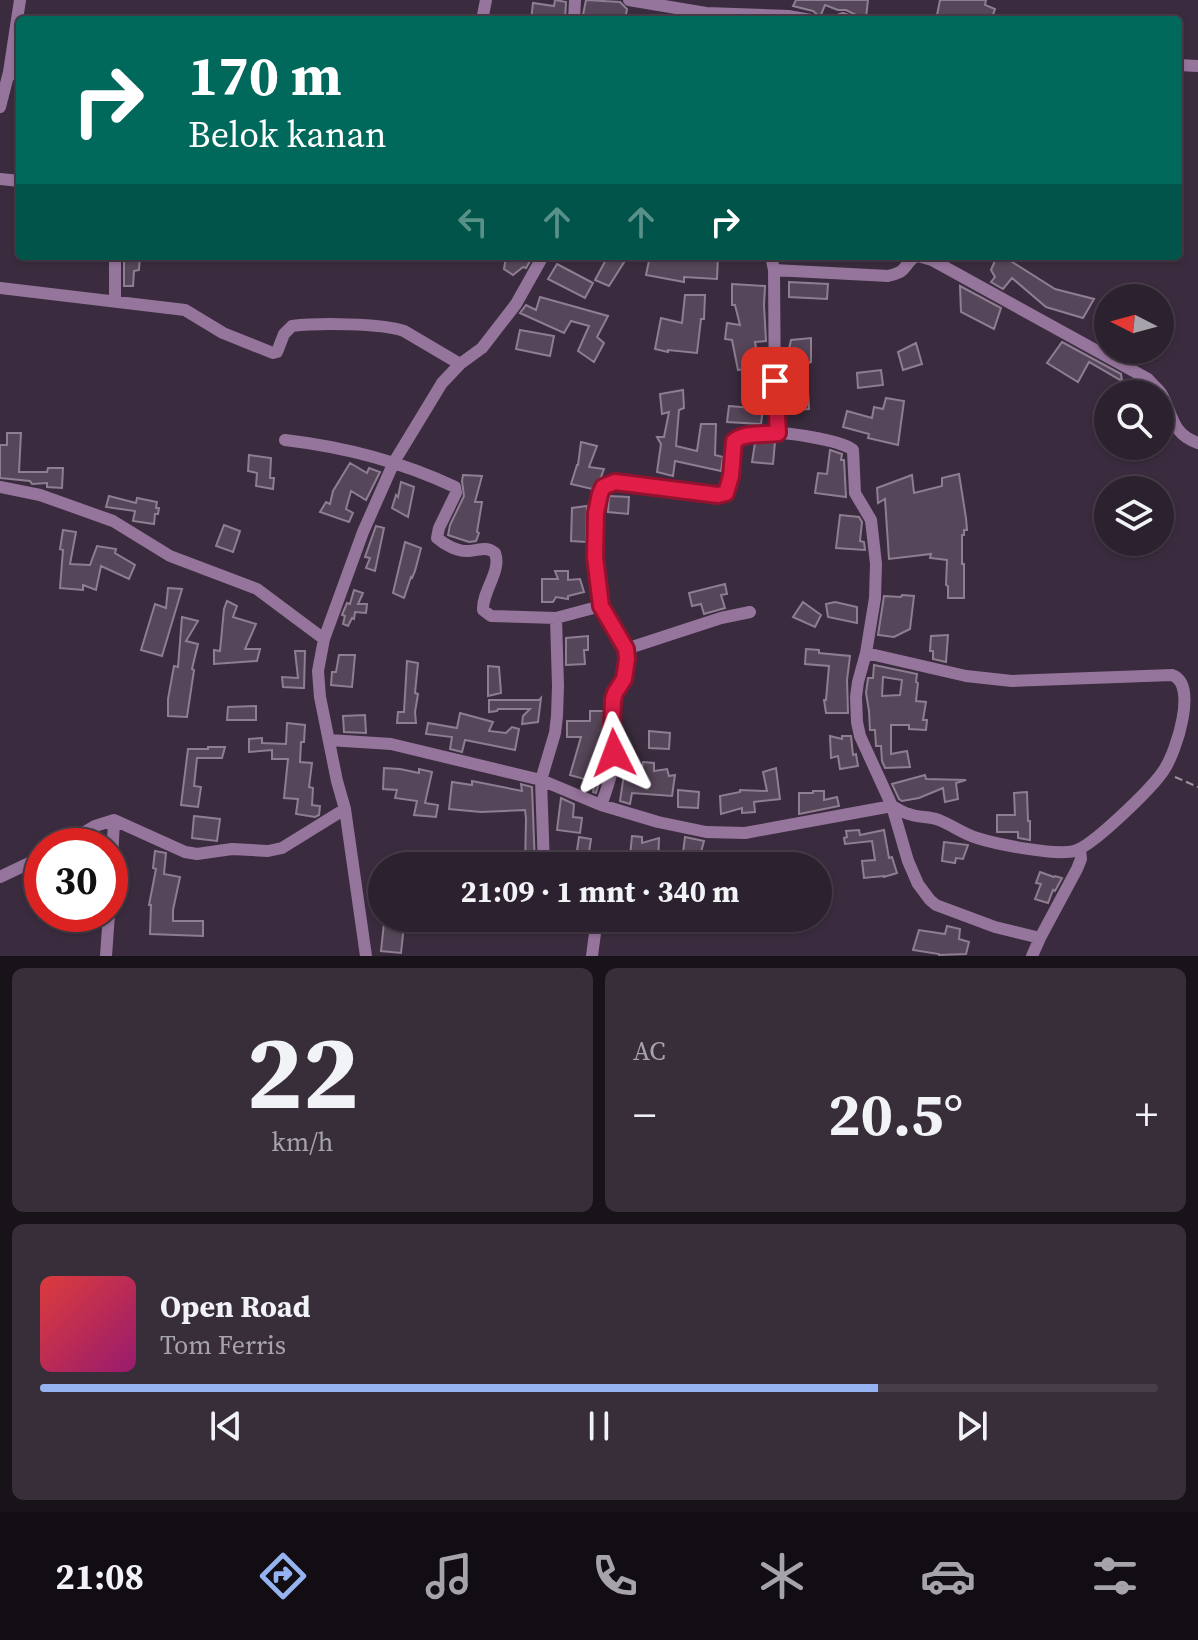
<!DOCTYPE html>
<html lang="id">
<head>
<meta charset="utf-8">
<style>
  :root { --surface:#2c212e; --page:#382e3a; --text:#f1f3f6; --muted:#a6a3aa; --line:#483e4a; --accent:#95b2f1 }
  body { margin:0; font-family:"Source Serif 4",serif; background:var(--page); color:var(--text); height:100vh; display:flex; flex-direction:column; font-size:30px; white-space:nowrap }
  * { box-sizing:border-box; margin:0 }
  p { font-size:26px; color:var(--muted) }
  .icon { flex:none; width:44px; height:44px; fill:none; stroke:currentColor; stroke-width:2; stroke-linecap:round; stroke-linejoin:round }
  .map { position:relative; height:956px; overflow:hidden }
  .drawer { display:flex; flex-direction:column; gap:12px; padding:12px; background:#181219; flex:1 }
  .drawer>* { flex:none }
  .top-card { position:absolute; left:16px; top:16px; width:1166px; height:244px; border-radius:8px; box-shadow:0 2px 6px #0004,0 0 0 2px var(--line); background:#00695c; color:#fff; overflow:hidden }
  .needle { width:52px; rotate:276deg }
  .fabs { position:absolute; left:1094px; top:284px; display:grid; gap:16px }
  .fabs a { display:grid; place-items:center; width:80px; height:80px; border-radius:50%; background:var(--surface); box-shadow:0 2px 6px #0004,0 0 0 2px var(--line); font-size:40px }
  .speed { position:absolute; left:24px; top:828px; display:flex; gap:16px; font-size:40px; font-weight:700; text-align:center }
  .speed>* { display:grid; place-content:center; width:104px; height:104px; border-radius:50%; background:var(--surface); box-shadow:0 2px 6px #0004,0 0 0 2px var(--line); line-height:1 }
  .speed .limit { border:12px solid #d22; background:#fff; color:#111 }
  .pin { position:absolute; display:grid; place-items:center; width:68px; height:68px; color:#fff; margin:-34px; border-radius:16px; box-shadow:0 4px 12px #0006 }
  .me { position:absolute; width:88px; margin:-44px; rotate:357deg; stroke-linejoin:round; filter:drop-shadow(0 0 6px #0008) }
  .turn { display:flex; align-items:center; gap:28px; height:168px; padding:0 40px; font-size:36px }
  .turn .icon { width:104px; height:104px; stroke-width:2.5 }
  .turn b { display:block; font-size:56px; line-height:68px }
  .lanes { display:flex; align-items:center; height:76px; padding:0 40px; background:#0003; justify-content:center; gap:40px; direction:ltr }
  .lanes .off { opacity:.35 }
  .big { font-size:60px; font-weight:700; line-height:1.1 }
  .drawer .widget { flex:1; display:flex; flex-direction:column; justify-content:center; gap:12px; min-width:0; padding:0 28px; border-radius:12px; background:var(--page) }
  .drawer .dial { align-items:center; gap:0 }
  .dial b { font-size:104px; line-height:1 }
  .song { display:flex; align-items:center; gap:24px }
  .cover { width:96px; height:96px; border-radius:12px; background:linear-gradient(135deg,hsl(0 70% 55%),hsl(320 70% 35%)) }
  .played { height:8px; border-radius:4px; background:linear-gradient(90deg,var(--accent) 75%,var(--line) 75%) }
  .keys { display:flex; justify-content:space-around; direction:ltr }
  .heat { display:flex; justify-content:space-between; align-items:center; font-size:44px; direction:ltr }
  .drawer .tiles { flex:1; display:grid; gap:12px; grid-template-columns:1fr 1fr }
  .widget:last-child { grid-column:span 2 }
  .trip { position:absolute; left:368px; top:852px; width:464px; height:80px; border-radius:40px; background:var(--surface); box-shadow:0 2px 6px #0004,0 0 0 2px var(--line); font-weight:700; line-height:80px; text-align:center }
  .tab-bar { display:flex; height:128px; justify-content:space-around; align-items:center; background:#120d12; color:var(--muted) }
  .tab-bar .icon { width:56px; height:56px }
  .tab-bar .on { color:var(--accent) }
  .tab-bar b { font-size:36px; color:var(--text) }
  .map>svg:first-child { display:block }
  .building { fill:#564659; stroke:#8f7d92; stroke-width:2; fill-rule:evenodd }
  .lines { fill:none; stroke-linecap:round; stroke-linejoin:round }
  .path { stroke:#9e92a0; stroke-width:2; stroke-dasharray:8 4; stroke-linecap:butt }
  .minor { stroke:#96759c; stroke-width:12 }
  .route-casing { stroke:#92132f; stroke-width:20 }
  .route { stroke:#e11d48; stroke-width:14 }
</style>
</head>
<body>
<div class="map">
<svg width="1198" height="956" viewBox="0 0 1198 956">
  <rect width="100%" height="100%" fill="#3a2c3e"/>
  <!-- building -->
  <path class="building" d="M555 0 566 2 565 20H531L533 3 554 6Z
    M586 0 620 2 627 9 625 20 583 15Z
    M796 0H868L866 18 856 15 846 10H838L825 5 820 17 813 11 793 6Z
    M940 0H986L985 5 995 9 991 20H965L937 15Z
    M124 256H140L139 270 134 271 133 286H124Z
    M506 256H533L526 268 523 267 513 275 504 269Z
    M608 256H628L609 286 595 280Z
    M650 256H680L697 259 698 256H718L717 279 684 277V282L646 275Z
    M997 256H1012L1009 260 1055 289 1094 299 1083 318 1046 307 1012 278 1003 289 991 282 995 277 991 270Z
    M557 264 593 283 585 298 548 279Z
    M789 282 828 284 827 299 789 297Z
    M732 284 765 286 764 305 766 341 755 342 760 370H766V384L748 383 750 368 738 370 732 340 725 339 727 323 740 325 735 305H732Z
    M960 286 1001 308 994 329 961 312Z
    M685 295H705L704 319H701L697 353 668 350V352L655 349 661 318 682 323Z
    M540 297 608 316 597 337 604 343 594 362 578 351 589 326 571 321 564 333 520 313 526 305 536 310Z
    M520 330 554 336 550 356 516 349Z
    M811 338V362L784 372 791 340Z
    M1062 342 1121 374 1122 381 1089 362 1078 382 1047 363Z
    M916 343 922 364 903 370 898 352Z
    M881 370 883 385 858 388 857 373Z
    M683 390 684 408 679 410 676 446 697 451 701 424H716L715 455 723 457 721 471 675 461 673 476 657 472 661 444 657 437H664L669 412 662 414 660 394Z
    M808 391 809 409 791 410 789 392Z
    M886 398 904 401 898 445 868 438 869 434 843 427 847 411 872 418 874 407 883 409Z
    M729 406 763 409 761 424 727 422Z
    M7 433H21L19 472H47L48 468H63L62 488 47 487V483L32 484 30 481 0 478V445H7Z
    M581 442 597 446 589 467 604 469 601 477 592 489 571 484 577 465H578Z
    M775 442 773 464 752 462 755 443Z
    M830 450 842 454 841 460H844L846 497 815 493 818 473 827 474Z
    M249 455 271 458 270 478H274L273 489 256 486 257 473 248 471Z
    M350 463 367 473 369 468 380 472 366 500 351 491 346 509 353 513 349 522 320 512 326 502 330 504 333 491Z
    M959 474 966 518 967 530H964V535H962V564H964V598H948V586L946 585 947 560 930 558 931 554 889 559 885 499 878 503 877 488 912 475 914 493 942 486V478Z
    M463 475 482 476 475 502H482L477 532 479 533 476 541 469 542 448 535 450 525 464 496 462 481Z
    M401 482 414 487 408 517 392 508 396 495 398 497Z
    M109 496 136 503 137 498 157 502 156 508H159L158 514H155L154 524 133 521 135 511 106 507Z
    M609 496 629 497 628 514 608 512Z
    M587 506 586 542 571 541 572 508Z
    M840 515 859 517 862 522 860 541 864 542 865 550 836 548Z
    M224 525 240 531 233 552 216 546Z
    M376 526 384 528 375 571 366 568 370 558 365 557Z
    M63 530 76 532 70 564 90 565 97 546 116 549 115 553 135 565 129 579 101 566 96 590 83 585V590L60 588 63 550 60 549Z
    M405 542 421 548 415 571 412 578 411 577 404 598 393 593Z
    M555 571H568V580L580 579 584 592 568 596V599L556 597 553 602H542V579H558Z
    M725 584 727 594 721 595 725 608 704 614 701 604 692 606 689 593Z
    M168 588 182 589 162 656 141 650 155 604 166 608Z
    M354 590 363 593 358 604H367L366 613 355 612 354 619 352 618 348 626 343 624 345 616 342 615 347 603 350 604Z
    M902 595 914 596 910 629 894 637 878 635 884 596 901 597Z
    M227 601 237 606 233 617 256 624 245 649H260L257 661 214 664V650L220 651 224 609Z
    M803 602 821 615 815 627 793 617Z
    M835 602 857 607V623L828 617 826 604Z
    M182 617 198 621 186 641 198 644 192 669 194 670 187 717 168 716V699L174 666 178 667Z
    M948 635 946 662 933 659V651H930L931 636Z
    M588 636V650H584L585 664 566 665V638Z
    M806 649 819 650V653L850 656 847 680 848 713H826L824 700H826L829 666 805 664Z
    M295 651H305L304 688H302L283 687 282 677 298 678Z
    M339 655H355L352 687 331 685 332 672H336Z
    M407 661 418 663 415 693 418 694 415 712 416 723H397L398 712H404Z
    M874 665 917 674 916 682 918 683 916 701 926 702 923 720H927L926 730 909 729V725H891V754L907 751 910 767 885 768 882 761 881 746H876L875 730H870L869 711 866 693 868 678H873ZM883 677 902 680 900 695 882 696Z
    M488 666 499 667 501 693 488 696Z
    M541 698 538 722 522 724 523 716 530 709H498L497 711 489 712V700H539Z
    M256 706V720H227L228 707Z
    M590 711H604L605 761 596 793 593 792 595 782 570 775 581 737H567V721H590Z
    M460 713 493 722 489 731 506 733 512 727 519 729 515 750 465 740 462 752 450 749 452 737 426 734 428 723 457 728Z
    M365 715 366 733 344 732 343 716Z
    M287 723 305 725 304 742H301L300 762 312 763 309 787 313 788 312 805 320 806 319 815 315 817 296 814 298 799 284 798 288 759H272V750L249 752V739L262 738V743L286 744Z
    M649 731 670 733 669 749 649 748Z
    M830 736 842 739V736H851L853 755 856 754 858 766 840 769 838 756 831 758Z
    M208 747H225L222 758H197L194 786 201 787 198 807 181 805 188 749H208Z
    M643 762 654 763V771L667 769 669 776 675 775 672 796 632 793 630 804 620 801 625 767 642 769Z
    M384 768 400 769 419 773V769L432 772 425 803 438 805 436 817 414 815 417 801 395 798 397 790 383 789Z
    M776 768 780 799 754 802 755 812 742 813V808L721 814 720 796 740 792V790L767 791 763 772Z
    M925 775 926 779 966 780 956 783 958 799 945 802 943 788 919 798 902 801 899 799 892 784Z
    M472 781 522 791 521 784 532 787 535 866H525L526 819 525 810 481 812 449 809 452 782 472 785Z
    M678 790 699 792 698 808 678 807Z
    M813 791H824V800L837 797 839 806 799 814V793H813Z
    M1027 792 1028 821H1030V840L1018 838V832H997V815H1015L1014 793Z
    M561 798 574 804 573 817 582 818 580 833 557 830Z
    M194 816 220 819 217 841 192 838Z
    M859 830 860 835 884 830 889 858 892 857 897 873 884 877V876L864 878 862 861 875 860 872 841 845 844 844 838 847 837 846 831Z
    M632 836 642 837V843L659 838 658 866H629Z
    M579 837 591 839 587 866 575 864Z
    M685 837 704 841 698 863 682 861Z
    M944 842 968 845 963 859 956 858 955 863 942 861Z
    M155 851 166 853 164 874 180 877 173 910V921H203V936L150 934 151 905H149L156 869 153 868Z
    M1040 872 1054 877 1055 876 1062 878 1055 891 1053 890 1048 903 1035 899 1041 884 1036 883Z
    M384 923 404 925 401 953 381 951Z
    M947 926 960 929 959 939 969 942 966 954 939 955V954L913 950 919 930 945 934Z"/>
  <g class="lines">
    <!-- path -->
    <path class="path" d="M1175 777 1198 787"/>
    <!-- minor -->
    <path class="minor" d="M20 0 9 72 20 75
      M629 0 706 13 788 16 811 20
      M482 20 486 0
      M574 20 575 0
      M838 20 843 18 848 20
      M1178 65 1198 66
      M0 107 9 72
      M0 179 20 181
      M771 256 774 270 775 409 778 433
      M774 270 888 276C908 271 901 269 913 258L918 256 932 260 1148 379C1152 384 1157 388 1161 393 1173 413 1170 433 1198 443
      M0 288 185 310 223 333 273 353 277 352 284 334 292 326C317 323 381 323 404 331L460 364
      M115 301V256
      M285 440C345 447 400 461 455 487L456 493 439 528 437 538C445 545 458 552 469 551 480 550 486 546 495 553 502 571 482 591 483 610L491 616 556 618
      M0 487 40 495 113 521 170 556 257 589 324 639
      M626 649 721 618 750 612
      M329 740 391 744 541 780 601 805 658 822 706 832 745 833 892 806C897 808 903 813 909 814 918 818 929 816 939 820 952 825 963 834 977 838 996 844 1056 856 1074 851 1092 847 1153 787 1164 770 1177 750 1198 684 1172 675L1012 681 966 676 866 653
      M601 805C605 795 614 768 614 758 616 739 611 721 613 702 614 693 619 689 623 681 627 674 627 664 627 657 626 638 609 624 602 608 595 589 590 500 604 486 607 483 611 483 615 482L718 495 726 493C733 476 729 450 737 438 750 434 767 432 781 433 796 434 843 441 853 450L855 493 871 520 876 564 875 598 866 653 858 682 856 697 857 722 860 736 892 806 908 861 918 884 930 900 936 905 995 927 1040 938 1032 956
      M62 846 95 826 114 820
      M544 866 541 780 555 733 557 716 558 686 556 618 601 606
      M0 877 42 857
      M110 903 114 820 185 852 197 854 232 849 268 851 282 848 345 809
      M1040 938 1077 869 1081 859 1080 849
      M106 956 109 914
      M366 956 345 809 337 781 320 697 318 671 324 639 363 532 394 462 442 383 460 364 482 348 516 304 543 256
      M592 956 597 918"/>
  </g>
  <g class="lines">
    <!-- route casing -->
    <g class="route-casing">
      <path id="route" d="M614 753 612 726 613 700 615 693 624 679 627 659 626 649 601 606 595 557 596 513 600 494 603 487 615 482 718 495 726 493 731 476 734 441C746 432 763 435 778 433L775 381"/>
    </g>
    <!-- route -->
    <use href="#route" class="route"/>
  </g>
</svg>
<div class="fabs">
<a><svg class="needle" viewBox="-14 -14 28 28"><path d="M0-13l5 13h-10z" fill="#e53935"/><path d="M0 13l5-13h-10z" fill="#a6a3aa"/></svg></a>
<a><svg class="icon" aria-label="search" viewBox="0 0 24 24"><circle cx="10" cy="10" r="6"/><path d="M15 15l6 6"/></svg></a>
<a><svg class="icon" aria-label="layers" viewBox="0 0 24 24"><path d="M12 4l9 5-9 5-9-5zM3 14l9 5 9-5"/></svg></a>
</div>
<div class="speed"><div class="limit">30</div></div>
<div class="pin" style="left:775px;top:381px;background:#d93025"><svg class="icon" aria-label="arrive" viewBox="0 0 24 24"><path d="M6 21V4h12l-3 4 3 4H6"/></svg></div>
<svg class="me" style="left:614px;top:753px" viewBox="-20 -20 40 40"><path d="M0-17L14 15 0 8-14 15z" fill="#e11d48" stroke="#fff" stroke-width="4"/></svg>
<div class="trip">21:09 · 1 mnt · 340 m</div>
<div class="top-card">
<div class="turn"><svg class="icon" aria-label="right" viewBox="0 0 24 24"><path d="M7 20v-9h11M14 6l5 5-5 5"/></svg><div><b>170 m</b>Belok kanan</div></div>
<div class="lanes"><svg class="icon off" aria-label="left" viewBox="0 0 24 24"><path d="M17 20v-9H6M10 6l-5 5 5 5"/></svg><svg class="icon off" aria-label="ahead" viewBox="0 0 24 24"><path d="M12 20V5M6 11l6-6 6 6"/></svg><svg class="icon off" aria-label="ahead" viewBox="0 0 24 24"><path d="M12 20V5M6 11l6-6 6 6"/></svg><svg class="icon" aria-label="right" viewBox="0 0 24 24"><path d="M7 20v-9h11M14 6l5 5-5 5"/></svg></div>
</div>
</div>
<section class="drawer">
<div class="tiles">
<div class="widget dial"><b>22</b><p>km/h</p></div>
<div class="widget"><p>AC</p>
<div class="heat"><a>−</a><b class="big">20.5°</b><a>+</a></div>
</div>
<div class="widget">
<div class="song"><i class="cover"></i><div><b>Open Road</b><p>Tom Ferris</p></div></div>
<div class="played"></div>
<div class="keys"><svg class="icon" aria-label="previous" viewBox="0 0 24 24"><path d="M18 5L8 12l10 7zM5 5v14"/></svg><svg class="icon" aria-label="pause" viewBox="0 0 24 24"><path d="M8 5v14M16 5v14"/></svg><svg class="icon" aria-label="next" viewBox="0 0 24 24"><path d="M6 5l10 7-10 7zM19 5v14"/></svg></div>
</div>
</div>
</section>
<nav class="tab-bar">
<b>21:08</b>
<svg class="icon on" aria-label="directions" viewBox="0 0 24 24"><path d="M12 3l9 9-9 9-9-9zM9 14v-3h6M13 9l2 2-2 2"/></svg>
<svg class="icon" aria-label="music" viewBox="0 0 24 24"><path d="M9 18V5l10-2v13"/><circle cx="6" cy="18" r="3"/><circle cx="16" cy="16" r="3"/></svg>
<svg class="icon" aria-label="phone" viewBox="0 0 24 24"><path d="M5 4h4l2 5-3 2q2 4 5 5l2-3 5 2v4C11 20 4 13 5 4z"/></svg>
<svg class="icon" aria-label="climate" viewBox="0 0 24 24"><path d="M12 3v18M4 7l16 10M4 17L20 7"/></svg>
<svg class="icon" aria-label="car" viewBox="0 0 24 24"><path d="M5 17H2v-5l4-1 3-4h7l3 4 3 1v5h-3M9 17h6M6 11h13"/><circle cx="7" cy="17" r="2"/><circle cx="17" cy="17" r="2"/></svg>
<svg class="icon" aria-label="filters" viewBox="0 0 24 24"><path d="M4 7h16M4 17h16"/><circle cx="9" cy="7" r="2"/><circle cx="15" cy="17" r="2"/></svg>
</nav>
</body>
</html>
